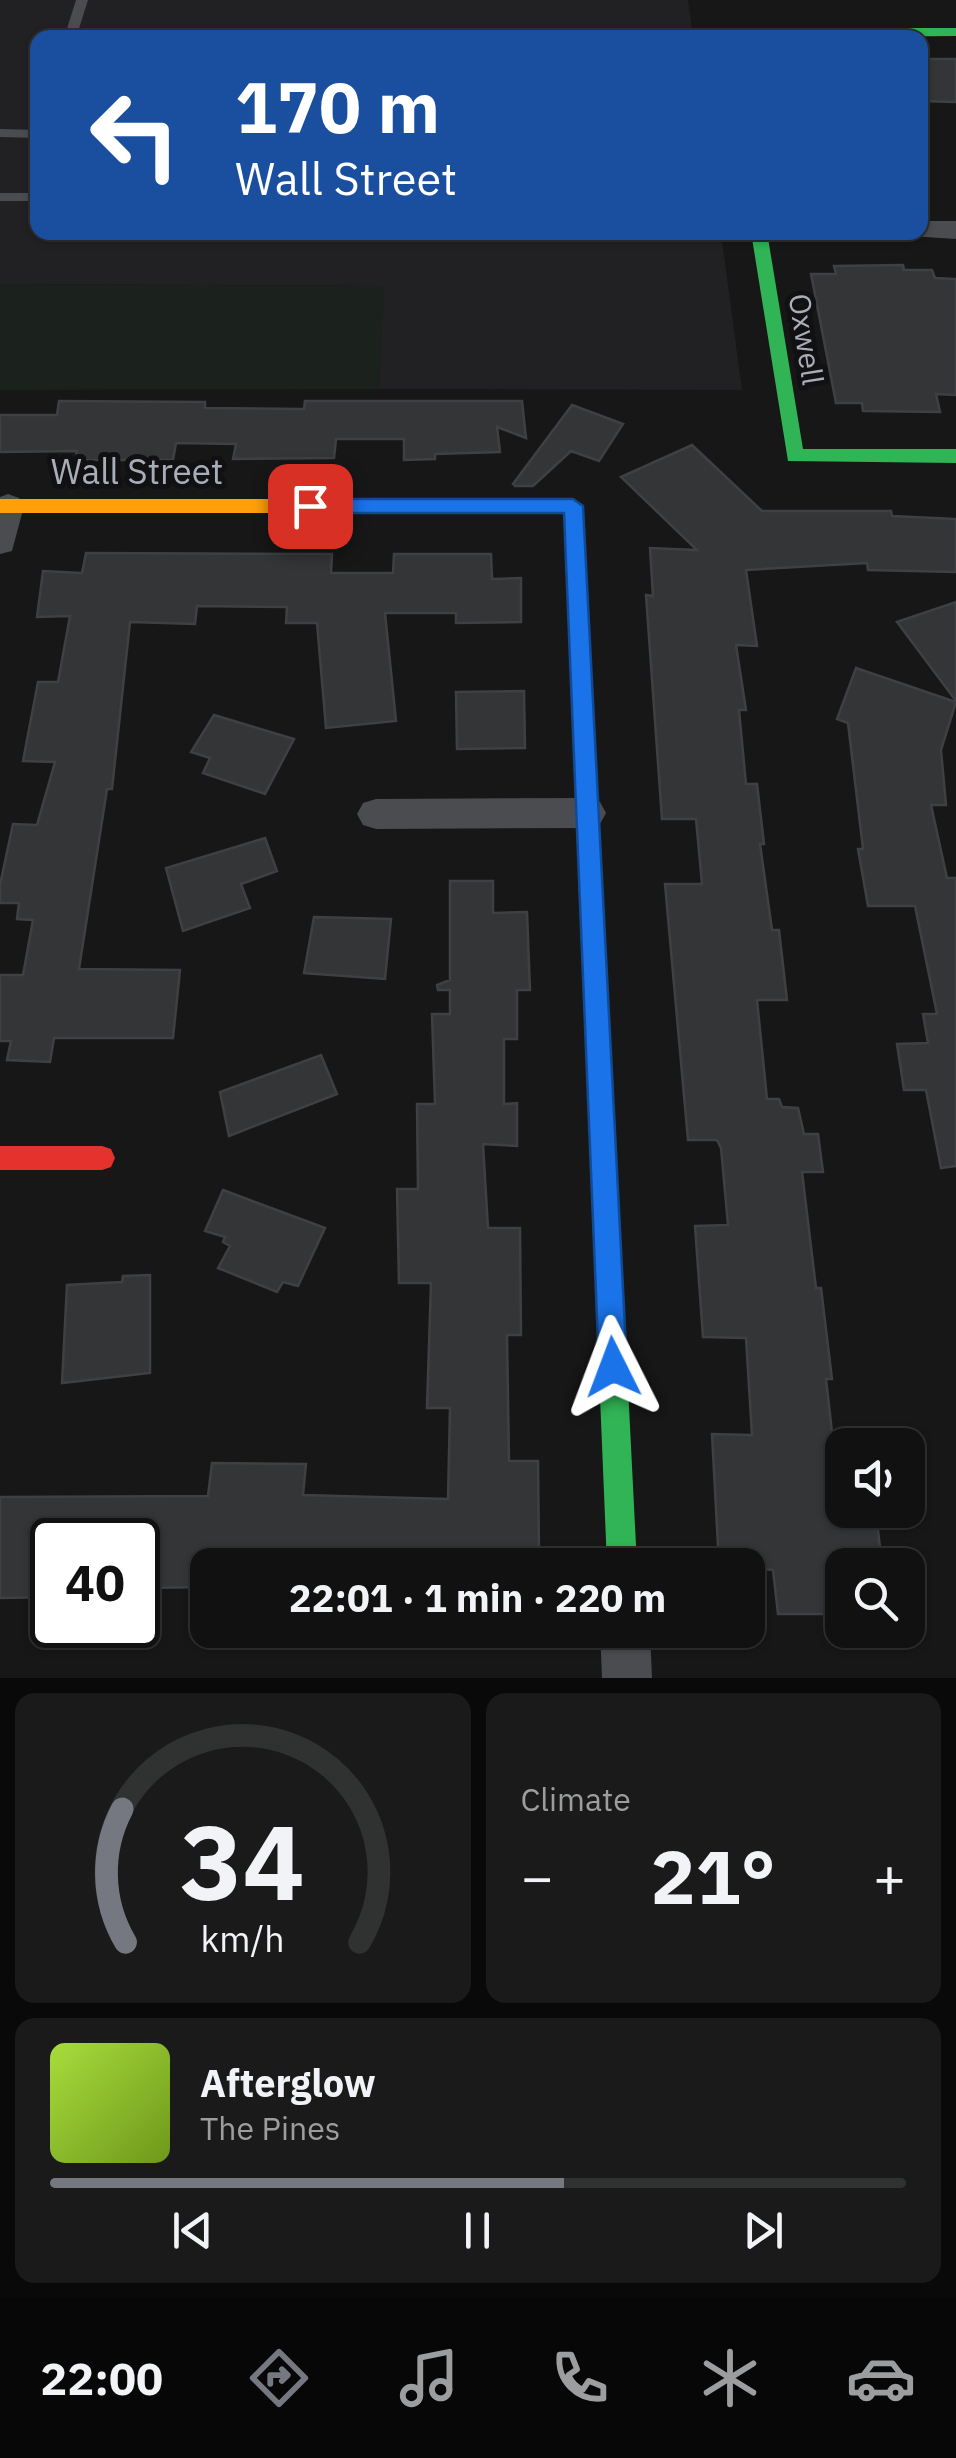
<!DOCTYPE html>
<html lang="en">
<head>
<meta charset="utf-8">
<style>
  :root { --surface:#111; --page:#1a1a1a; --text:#f1f3f6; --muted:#9c9d9f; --line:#303131; --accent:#757880 }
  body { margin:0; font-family:"IBM Plex Sans",sans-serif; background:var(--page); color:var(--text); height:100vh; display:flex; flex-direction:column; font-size:38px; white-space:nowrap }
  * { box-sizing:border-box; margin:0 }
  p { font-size:32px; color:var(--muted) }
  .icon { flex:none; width:55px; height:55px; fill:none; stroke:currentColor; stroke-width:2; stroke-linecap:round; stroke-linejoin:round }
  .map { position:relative; height:1678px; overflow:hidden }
  .drawer { display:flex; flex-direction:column; gap:15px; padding:15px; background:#090909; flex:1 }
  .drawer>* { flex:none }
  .guide { position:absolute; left:30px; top:30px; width:898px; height:210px; border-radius:20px; box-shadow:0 2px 8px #0004,0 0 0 2px var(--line); background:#1a4fa0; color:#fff; overflow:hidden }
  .buttons { position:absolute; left:825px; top:1428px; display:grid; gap:20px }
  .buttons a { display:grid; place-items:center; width:100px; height:100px; border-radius:20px; background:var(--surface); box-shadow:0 2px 8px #0004,0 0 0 2px var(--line); font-size:50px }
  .speed { position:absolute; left:30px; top:1518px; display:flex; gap:20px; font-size:50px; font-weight:700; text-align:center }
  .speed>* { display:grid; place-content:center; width:130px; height:130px; border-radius:50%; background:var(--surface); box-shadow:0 2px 8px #0004,0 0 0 2px var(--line); line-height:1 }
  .speed .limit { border:5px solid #111; border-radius:15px; background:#fff; color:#111 }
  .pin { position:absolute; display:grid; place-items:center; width:85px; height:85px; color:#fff; margin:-42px; border-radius:20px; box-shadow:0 5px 15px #0006 }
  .me { position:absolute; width:110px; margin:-55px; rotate:357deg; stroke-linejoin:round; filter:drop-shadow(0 0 8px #0008) }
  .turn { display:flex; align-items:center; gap:35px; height:210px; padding:0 40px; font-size:45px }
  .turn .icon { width:130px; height:130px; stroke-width:2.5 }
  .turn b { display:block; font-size:70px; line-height:85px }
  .big { font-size:75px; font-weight:800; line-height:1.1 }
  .drawer .card { flex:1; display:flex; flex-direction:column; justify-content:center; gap:15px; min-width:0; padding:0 35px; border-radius:20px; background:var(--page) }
  .drawer .dial { align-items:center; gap:0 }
  .dial svg { height:260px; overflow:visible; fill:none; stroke:var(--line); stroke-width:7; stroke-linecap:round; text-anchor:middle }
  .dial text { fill:var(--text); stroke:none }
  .song { display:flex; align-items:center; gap:30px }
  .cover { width:120px; height:120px; border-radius:15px; background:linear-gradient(135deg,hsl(80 70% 55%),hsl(80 70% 35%)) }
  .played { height:10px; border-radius:5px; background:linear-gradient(90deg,var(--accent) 60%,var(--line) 60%) }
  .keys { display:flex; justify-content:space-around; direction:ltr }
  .heat { display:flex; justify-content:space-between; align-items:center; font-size:55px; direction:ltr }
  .drawer .tiles { flex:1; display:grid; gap:15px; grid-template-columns:1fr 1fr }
  .card:last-child { grid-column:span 2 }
  .trip { position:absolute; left:190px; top:1548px; width:575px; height:100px; border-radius:20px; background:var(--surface); box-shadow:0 2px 8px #0004,0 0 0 2px var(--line); font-weight:800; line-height:100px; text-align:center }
  .tab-bar { display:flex; height:160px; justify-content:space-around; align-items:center; background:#070707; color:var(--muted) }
  .tab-bar .icon { width:70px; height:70px }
  .tab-bar .current { color:var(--accent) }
  .tab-bar b { font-size:45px; color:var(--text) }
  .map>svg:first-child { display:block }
  .built { fill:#212124 }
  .green { fill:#1b211c }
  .building { fill:#343537; stroke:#3f4043; stroke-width:2.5 }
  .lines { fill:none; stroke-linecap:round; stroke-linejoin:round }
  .lane { fill:#4b4c50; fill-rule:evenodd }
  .street { fill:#4b4c50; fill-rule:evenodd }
  .fast { fill:#30b455; fill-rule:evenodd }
  .slow { fill:#ff9f0a; fill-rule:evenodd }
  .jam { fill:#e5322d; fill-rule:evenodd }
  .route { fill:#1a73e8; stroke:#114b97; stroke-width:2.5 }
  .labels { text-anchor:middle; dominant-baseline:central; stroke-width:10; stroke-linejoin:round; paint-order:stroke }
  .far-street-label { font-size:30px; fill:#a8adb8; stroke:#111113 }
  .street-label { font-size:35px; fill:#a8adb8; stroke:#111113 }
</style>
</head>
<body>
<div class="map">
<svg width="956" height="1678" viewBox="0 0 956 1678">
  <rect width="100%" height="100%" fill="#171717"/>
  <!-- built -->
  <path class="built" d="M0 0H688L693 37 38 38V232L721 233 742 390 379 389 383 286 0 284Z"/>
  <!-- green -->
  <path class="green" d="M0 284 384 286 379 389 0 390Z"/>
  <!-- building -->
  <path class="building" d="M920 59H956V102L920 101Z
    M903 265 904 270H932L935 278 956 279V395L936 394 940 412 863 411 862 403H836L811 274H836L834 266Z
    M59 401 205 402V408L304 409 305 401H522L526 438 497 427 500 452 435 454V459L404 460V439H336L334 458 233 459 236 444 176 443 173 460H75L77 451 0 452V415H57Z
    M572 405 623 424 599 461 571 451 533 486H515L513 484Z
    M692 445 762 511H891L892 516 956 519V572L868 570 867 563 746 570 757 646 736 645 746 710H739L746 784H757L764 844H760L772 930H779L787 1000H757L767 1099H779L782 1107 798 1108 804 1134H818L823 1172H802L816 1288H821L832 1379H826L841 1512 876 1513 882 1565H842V1614H778L773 1570 719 1565 712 1434 752 1435 746 1338 703 1337 695 1226 728 1225 721 1148 717 1140H688L665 884H702L696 819H662L646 595 653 596 650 548 697 550 621 477Z
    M86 553 332 554 331 573H393L394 554H491L492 579 521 578V622L456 623V613H385L396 721 326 728 317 623H286L287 607 197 606 195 624 130 622 112 789H107L79 969 180 970 173 1038H54L50 1062 7 1060 11 1041H0V975H23L33 920 17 919 19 903H0V885L13 824 37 825 55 762 23 761 38 682H58L70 616 37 617 43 571 82 573Z
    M956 602V701L897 622Z
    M856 668 956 702 941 750 946 805H931L947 878H956V1166L941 1168 926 1090H904L897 1044 928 1043 923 1014H937L915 906H868L858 849H863L848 723 837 719Z
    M524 691 525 748 457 749 456 692Z
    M214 715 294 739 265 794 203 773 210 758 191 752Z
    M265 838 277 871 241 884 250 908 183 931 166 868Z
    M450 881H493V913L527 912 530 990H517V1039H504V1104L517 1103V1146L483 1144 488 1228H520L521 1335H507L509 1461H538L539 1554 496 1553V1565H317V1555L257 1557 256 1565H208V1587L138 1588V1540H52V1597L0 1598V1497L208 1496 212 1463 306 1464 303 1495 448 1499 450 1408H427L431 1283H399L397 1189H418L417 1104H435L432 1014H450V990H438L437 985 450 980Z
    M314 917 391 919 385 979 304 973Z
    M321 1055 337 1094 229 1136 220 1092Z
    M223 1190 325 1228 298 1286 283 1282 277 1292 218 1268 230 1246 223 1242 225 1237 205 1231Z
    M150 1275V1373L62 1383 67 1285 122 1282 123 1276Z"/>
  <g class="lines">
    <!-- lane -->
    <path class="lane" d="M76 0H88L76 38H64Z
      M0 129 38 130V138L0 137Z
      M0 193H38V201H0Z"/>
    <!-- street -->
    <path class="street" d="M920 221H956V239L910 236 908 232H920Z
      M8 494 19 498 24 506 12 551 0 554V497Z
      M587 798 600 802 606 813 600 824 587 828 376 829 363 825 357 814 363 803 376 799Z
      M600 1630H650L652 1678H602Z"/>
    <!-- fast -->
    <path class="fast" d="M727 28H956V36L720 38V32Z
      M751 232H767L803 449H956V463L788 461Z
      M591 882 599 885 603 892 637 1565H607L579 892 583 885Z"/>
    <!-- slow -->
    <path class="slow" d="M0 499H505L515 506 505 513H0Z"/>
    <!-- jam -->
    <path class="jam" d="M505 499H573L583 506 603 892 599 899 591 902 583 899 579 892 564 513 498 511 495 506 498 501Z
      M0 1146H102L111 1149 115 1158 111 1167 102 1170H0Z"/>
  </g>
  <!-- route -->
  <path class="route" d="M310 499H573L583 506 627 1367 623 1377 613 1381 603 1377 599 1367 564 513H310L300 506Z"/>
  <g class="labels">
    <!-- far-street labels -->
    <g class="far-street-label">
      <text transform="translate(807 339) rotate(81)">Oxwell</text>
    </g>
    <!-- street labels -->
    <g class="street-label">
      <text x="137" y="471">Wall Street</text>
    </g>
  </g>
</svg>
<div class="buttons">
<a><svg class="icon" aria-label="sound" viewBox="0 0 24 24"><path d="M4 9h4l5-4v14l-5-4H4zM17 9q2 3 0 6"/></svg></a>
<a><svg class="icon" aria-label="search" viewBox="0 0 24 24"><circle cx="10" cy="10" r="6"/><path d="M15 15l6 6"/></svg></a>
</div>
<div class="speed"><div class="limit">40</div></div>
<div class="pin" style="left:310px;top:506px;background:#d93025"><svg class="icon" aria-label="arrive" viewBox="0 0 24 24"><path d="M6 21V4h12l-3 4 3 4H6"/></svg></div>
<svg class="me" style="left:613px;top:1367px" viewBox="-20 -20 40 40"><path d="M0-17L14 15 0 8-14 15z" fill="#1a73e8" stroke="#fff" stroke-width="4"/></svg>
<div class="trip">22:01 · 1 min · 220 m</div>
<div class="guide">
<div class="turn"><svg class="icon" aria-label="left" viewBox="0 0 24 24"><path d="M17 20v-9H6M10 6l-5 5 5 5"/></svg><div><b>170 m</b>Wall Street</div></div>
</div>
</div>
<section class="drawer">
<div class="tiles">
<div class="card dial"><svg viewBox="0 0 100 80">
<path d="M14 69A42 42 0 1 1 86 69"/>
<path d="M14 69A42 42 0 0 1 13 28" stroke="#757880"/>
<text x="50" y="56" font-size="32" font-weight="700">34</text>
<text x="50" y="72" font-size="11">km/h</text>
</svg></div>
<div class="card"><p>Climate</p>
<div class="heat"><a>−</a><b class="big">21°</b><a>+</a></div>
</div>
<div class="card">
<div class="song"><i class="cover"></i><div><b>Afterglow</b><p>The Pines</p></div></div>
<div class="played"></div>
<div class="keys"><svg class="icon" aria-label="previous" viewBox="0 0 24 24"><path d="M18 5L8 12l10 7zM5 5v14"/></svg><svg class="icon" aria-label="pause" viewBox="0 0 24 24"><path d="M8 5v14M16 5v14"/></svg><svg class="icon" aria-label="next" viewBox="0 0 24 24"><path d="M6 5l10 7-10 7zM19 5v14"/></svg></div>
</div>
</div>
</section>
<nav class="tab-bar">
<b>22:00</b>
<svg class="icon current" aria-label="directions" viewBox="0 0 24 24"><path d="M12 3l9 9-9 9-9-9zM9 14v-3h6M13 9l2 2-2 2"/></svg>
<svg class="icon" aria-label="music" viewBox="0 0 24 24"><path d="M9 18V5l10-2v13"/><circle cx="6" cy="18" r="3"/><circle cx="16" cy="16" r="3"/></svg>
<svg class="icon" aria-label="phone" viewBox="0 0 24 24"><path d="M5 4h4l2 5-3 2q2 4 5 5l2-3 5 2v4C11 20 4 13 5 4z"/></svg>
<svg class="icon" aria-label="climate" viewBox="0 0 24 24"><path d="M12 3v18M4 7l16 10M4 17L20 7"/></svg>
<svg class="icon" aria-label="car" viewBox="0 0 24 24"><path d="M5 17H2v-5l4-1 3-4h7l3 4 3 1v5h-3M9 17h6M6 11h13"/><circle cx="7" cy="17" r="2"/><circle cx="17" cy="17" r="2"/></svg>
</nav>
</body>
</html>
